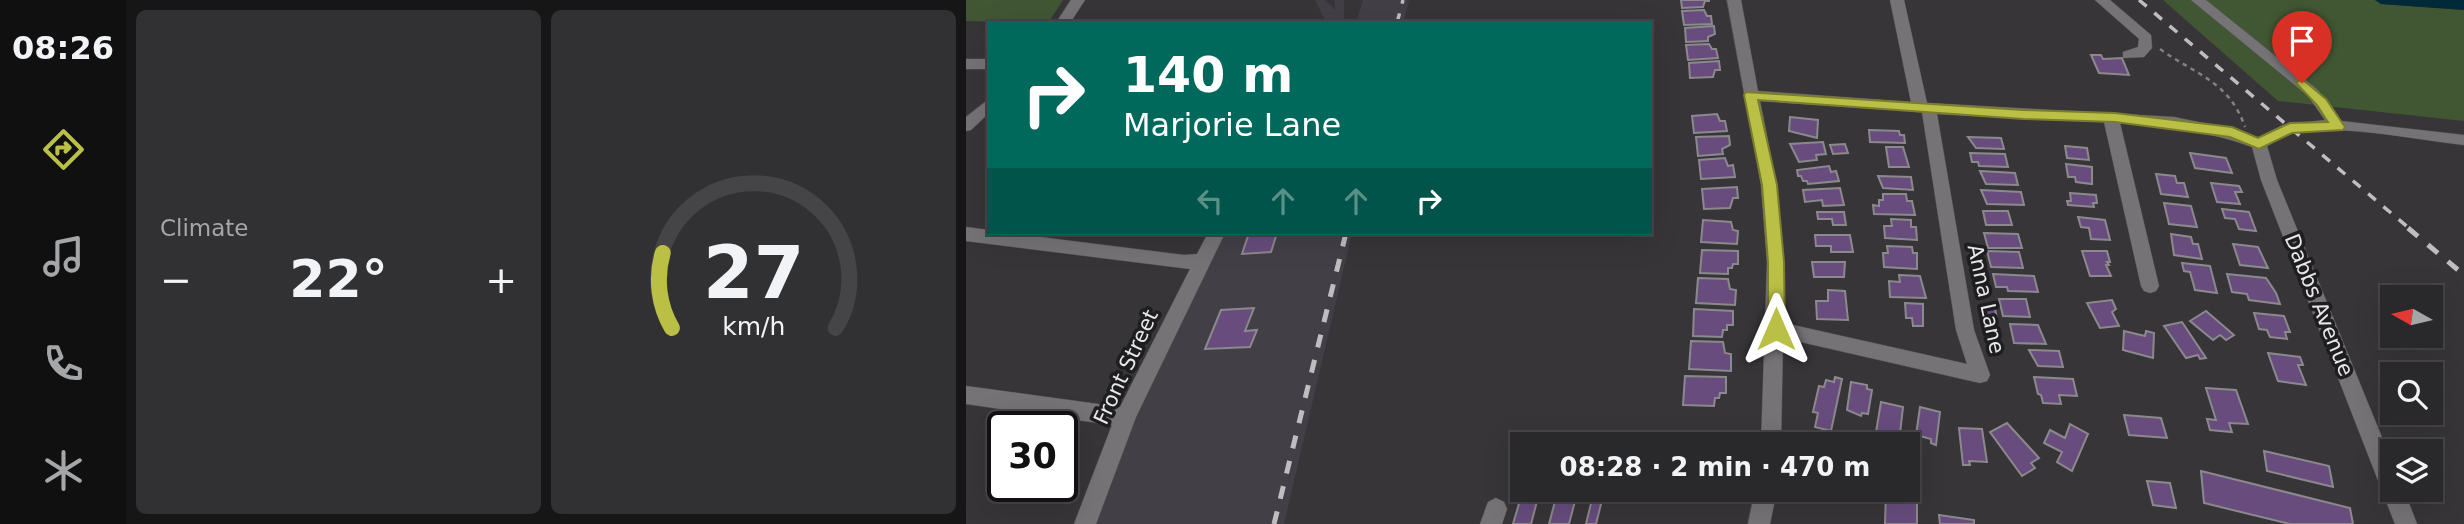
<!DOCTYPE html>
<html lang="en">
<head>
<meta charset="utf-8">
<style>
  :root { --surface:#29282a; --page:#313032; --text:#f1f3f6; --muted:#a5a6a8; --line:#454447; --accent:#bac045 }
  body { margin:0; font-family:"DejaVu Sans",sans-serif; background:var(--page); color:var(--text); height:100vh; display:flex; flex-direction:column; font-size:26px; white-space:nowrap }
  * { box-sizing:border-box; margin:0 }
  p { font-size:23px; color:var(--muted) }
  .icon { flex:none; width:38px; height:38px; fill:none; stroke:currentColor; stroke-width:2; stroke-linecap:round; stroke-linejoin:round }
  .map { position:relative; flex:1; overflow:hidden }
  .drawer { display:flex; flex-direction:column; gap:10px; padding:10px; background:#171617; width:840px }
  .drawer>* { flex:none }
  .banner { position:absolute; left:21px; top:21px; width:665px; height:214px; border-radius:0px; box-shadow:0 7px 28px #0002,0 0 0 2px var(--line); background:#00695c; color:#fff; overflow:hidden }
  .needle { width:46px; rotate:278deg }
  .controls { position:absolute; left:1414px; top:285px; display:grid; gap:14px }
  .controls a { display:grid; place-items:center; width:63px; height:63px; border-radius:0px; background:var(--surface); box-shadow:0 7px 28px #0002,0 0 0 2px var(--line); font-size:35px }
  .speed { position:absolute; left:21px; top:411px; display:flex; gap:14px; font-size:35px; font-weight:700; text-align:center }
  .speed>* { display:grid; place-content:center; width:91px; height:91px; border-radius:50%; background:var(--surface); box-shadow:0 7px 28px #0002,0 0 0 2px var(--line); line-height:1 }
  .speed .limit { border:4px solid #111; border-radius:10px; background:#fff; color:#111 }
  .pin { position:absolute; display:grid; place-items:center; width:60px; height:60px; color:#fff; margin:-72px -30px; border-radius:50% 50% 50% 0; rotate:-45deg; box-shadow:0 0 7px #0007 }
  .pin .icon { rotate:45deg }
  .me { position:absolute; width:77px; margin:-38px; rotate:0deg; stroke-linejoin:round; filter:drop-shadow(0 0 5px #0008) }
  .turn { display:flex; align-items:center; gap:24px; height:147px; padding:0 21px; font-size:32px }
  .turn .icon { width:91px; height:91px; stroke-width:2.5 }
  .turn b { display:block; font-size:49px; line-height:60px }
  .lanes { display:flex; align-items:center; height:66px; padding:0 21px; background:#0003; justify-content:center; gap:35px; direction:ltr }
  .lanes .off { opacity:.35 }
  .big { font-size:52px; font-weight:700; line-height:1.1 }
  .drawer .tile { flex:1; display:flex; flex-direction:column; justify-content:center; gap:10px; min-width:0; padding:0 24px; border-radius:10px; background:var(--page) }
  .drawer .dial { align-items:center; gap:0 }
  .dial svg { height:182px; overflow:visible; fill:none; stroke:var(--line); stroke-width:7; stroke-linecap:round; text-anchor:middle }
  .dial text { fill:var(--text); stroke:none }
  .heat { display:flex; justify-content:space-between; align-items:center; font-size:38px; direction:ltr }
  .drawer .tiles { flex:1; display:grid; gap:10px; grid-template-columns:repeat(2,1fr) }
  .trip { position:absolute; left:544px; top:432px; width:410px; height:70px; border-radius:0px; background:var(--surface); box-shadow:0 7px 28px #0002,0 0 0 2px var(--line); font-weight:700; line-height:70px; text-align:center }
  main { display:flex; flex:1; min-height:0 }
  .dock { display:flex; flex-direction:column; width:126px; justify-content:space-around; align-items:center; background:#101011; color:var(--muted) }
  .dock .icon { width:49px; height:49px }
  .dock .selected { color:var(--accent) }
  .dock b { font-size:32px; color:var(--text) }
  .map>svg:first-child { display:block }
  .built { fill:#433f47 }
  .green { fill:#415734 }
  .water { fill:#012a38 }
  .building { fill:#674c7d; stroke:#8a898c; stroke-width:2 }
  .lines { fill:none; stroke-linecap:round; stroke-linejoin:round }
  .minor-casing { stroke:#535254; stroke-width:1 }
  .path { stroke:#828083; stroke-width:2.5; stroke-dasharray:4.5 4.5; stroke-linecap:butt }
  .minor { fill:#757376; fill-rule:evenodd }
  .rail-far1 { stroke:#bebdbf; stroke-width:3.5; stroke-dasharray:10 10; stroke-linecap:butt }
  .rail { stroke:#bebdbf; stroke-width:5; stroke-dasharray:13 13; stroke-linecap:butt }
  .route { fill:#bac045; stroke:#797d2d; stroke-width:2 }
  .labels { text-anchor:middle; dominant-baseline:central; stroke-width:7; stroke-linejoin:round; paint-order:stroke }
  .street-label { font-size:21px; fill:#e8e7e9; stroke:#1e1d1f }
</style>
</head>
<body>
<main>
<nav class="dock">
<b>08:26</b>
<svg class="icon selected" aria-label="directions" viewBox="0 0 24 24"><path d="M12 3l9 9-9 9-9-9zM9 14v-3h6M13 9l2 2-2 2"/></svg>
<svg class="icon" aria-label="music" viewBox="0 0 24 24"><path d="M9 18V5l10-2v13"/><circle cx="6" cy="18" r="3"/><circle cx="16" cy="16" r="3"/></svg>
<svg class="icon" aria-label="phone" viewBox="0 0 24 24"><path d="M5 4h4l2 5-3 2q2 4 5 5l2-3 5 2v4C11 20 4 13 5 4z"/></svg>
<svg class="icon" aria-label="climate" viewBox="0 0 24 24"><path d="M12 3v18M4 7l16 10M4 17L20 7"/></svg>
</nav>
<section class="drawer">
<div class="tiles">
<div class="tile"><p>Climate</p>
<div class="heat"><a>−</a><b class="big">22°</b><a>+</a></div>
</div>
<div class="tile dial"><svg viewBox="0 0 100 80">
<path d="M14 69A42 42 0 1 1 86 69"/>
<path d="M14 69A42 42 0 0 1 10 36" stroke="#bac045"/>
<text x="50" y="56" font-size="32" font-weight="700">27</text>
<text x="50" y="72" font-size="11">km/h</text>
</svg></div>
</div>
</section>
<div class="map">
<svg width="1498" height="524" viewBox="0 0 1498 524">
  <rect width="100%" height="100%" fill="#373538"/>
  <!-- built -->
  <path class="built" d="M349 0H359L369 10V0H378V23H332L359 20Z
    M397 0H443L437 23H390Z
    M258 233H386L318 524H124L182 383Z"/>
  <!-- green -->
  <path class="green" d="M0 0H97L82 23 0 21Z
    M1197 0H1409L1415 4 1498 10V121L1312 101Z"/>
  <!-- water -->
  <path class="water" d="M1409 0H1498V10L1415 4Z"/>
  <!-- building -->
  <path class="building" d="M715 0H743V1H739L737 7 716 8Z
    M738 10 741 16H745L746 24 718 25 716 11Z
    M748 26 749 34 742 37V41L720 42 719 28Z
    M743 44 746 49H750L752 58 722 60 720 45Z
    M1125 55H1135L1137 59 1156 58 1163 75 1133 73Z
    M753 61 754 70H749L747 77 724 78 723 63Z
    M751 114 754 121H759L761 131 728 133 726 116Z
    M824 117 852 120 851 138 823 131Z
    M903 130 933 131 934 135H938L939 143 904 142Z
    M763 136 764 145 756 149 757 154 732 156 730 137Z
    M1002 137 1035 138 1038 149 1010 148Z
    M857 142 860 154 850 155 851 160 833 162 824 144Z
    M879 144 882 153 867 154 864 145Z
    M1099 146 1121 148 1123 160 1101 158Z
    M920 147H937L943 167H923Z
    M1004 153 1039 154 1042 167 1013 166 1012 162H1006Z
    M1224 153 1260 158 1266 173 1229 168Z
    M759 158 762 166 767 165 769 177 735 179 733 160Z
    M1100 164 1126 167V184L1110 182 1109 177H1102Z
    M863 166 865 172 870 171 873 181 842 184 841 181H837L835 176H832L831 170Z
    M1014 171 1049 173 1052 185 1020 184Z
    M1190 174 1209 176 1211 183H1218L1222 197 1195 194Z
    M912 176 945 177 947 190 917 188Z
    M1245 183 1273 186 1276 192H1269L1274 204 1251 202Z
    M771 187 772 198H767L764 208 738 209 736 189Z
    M874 188 878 205 857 206 856 200 839 202 837 190Z
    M1015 190 1055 192 1058 205 1021 204Z
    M1104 193 1130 195 1131 203H1127L1128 207 1102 205 1101 201H1105Z
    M917 194H940L941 201H946L949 215 908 214 907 205 913 206V200H917Z
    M1198 203 1225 206 1231 227 1203 224Z
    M1256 209 1283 212 1290 231 1273 229 1269 219 1259 218Z
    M1017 211H1042L1046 225H1020Z
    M851 212H878L880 225H867L866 219H852Z
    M1112 217 1139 220 1144 240 1125 239 1123 228 1115 227Z
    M925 219 945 220V227H950L951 240 919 238 918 226H926Z
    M737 220 765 222 767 230 772 231 771 244 735 242Z
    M283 233H311L305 252 276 254Z
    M1018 233 1052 234 1056 248H1022Z
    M1205 234 1225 237 1227 244H1232L1236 259 1208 255Z
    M849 235H884L887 252H865V246H850Z
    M1267 244 1292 247 1302 268 1274 265Z
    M921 246 946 247 947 253H951V269L918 267 917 253H922Z
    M736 250 772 251V264H767L766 268H762V274L734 273Z
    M1021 251 1053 252 1057 268 1025 267Z
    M1116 251H1141L1144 262H1141L1143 265H1140L1145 276H1124Z
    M846 262H879L878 277H848Z
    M1216 263 1244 266 1251 293 1229 290 1224 272 1218 271Z
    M1027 274 1068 276 1072 292 1042 291 1041 287H1030Z
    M1261 274 1300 278 1310 293 1314 304 1283 300 1281 294 1266 292Z
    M933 275 954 276 960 298 924 297 923 281 934 282Z
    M732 278 762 279 764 289 770 290 769 305 730 303Z
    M862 290 879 291 882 320 851 319 850 301H862Z
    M1033 299H1060L1064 317 1037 316Z
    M1146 300 1150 309 1146 312 1153 326 1134 328 1121 303Z
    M939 303 957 304V326H947L946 318H940Z
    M288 308 279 331 291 330 284 347 239 349 255 310Z
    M1014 308H1029L1031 320 1016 319Z
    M728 309 767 311V325H761V330H757L756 337 727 336Z
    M1240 311 1268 335 1260 340 1254 335 1247 340 1224 321Z
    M1288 313 1318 316 1324 332H1319L1321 339 1304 337 1301 330 1293 329Z
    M1216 322 1240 358 1234 359 1232 355 1220 358 1198 326Z
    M1044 324 1072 325 1080 344 1048 343Z
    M1158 331 1179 336 1180 331 1188 333 1187 358 1157 350Z
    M725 341 757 342 759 353 765 354V371L723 369Z
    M1063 350 1093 351 1097 367 1072 366Z
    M1302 353 1334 357 1337 365H1332L1340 385 1312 381Z
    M719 376 760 377V393H754L753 398H749L748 406 717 405Z
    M869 377 876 379 865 431 849 427 852 413 847 412 853 386 858 387 860 380 868 382Z
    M1068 377 1107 379 1111 396 1093 395 1095 404 1077 403 1075 395 1072 394Z
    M885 382 901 385V389L906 390 902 414 896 413 895 416 881 410Z
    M1240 388 1270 390 1282 424 1263 423 1266 432 1244 430 1241 419 1250 420Z
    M915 402 937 407 934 434 910 432Z
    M954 407 974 412 970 445 965 443V439L950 435Z
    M1158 415 1195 418 1201 438 1163 435Z
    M1041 423 1073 458 1065 463 1069 468 1056 476 1024 432Z
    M1104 424 1122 434 1106 471 1091 462 1096 452 1078 443 1084 430 1099 438Z
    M993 428 1016 429 1021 462 1003 461 1004 465H997Z
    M1298 451 1363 466 1367 487 1301 471Z
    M1235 471 1384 508 1387 524H1324L1238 503Z
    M942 476 951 477V524H919L920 490H942Z
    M1181 481 1204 483 1210 508 1187 505Z
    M557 490H574L565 524H547Z
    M592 490H612L603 524H583Z
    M628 491 638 492 630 524H620Z
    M973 515 1008 520V524H974Z"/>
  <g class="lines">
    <!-- minor casing -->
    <g class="minor-casing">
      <path id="minor" d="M105 0H119L104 23H90Z
        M761 0H775L792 91 945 102 924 0H938L961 103 1208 117 1266 129 1291 138 1317 125 1359 120 1342 96 1225 0H1240L1352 90 1375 121 1498 135V145C1452 140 1362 121 1320 135 1313 137 1307 142 1301 146L1311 180 1426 462V490H1438L1451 524H1429L1295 180 1286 147C1243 131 1200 126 1154 123L1193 286 1190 291 1184 293 1178 291 1175 286 1138 122 971 114 1008 330 1024 375 1021 381 1014 383 817 338 815 444H795L801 262 795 185ZM794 101 956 112 990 330 1001 364 818 323C819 242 810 179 794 101Z
        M1129 0H1144L1185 35 1186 48 1178 57 1157 58V52L1172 47 1173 39Z
        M0 59H23V69H0Z
        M23 99V113L5 130 0 131V117Z
        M0 227 23 230V233H42L218 255 231 254 242 233H259L170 417 130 524H108L146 425 0 404V386L154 407 224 269 0 241Z
        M789 490H811L804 524H782Z
        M530 498 538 502 541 509 536 524H514L522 502Z"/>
    </g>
    <!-- path -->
    <path class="path" d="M1194 49C1230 75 1263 81 1279 127"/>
    <!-- minor -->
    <use href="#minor" class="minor"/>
    <!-- rail-far1 -->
    <path class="rail-far1" d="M1173 0 1444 229
      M431 23 437 0"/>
    <!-- rail -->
    <path class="rail" d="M1442 228 1498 275
      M308 524 380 233"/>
  </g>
  <!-- route -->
  <path class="route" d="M1336 79 1360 99 1379 127 1377 130 1326 133 1293 149 1264 137 1149 122 1057 119 792 100 811 185 818 262 819 329 816 334H804L802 329V262L796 185 778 95 780 92 1057 110 1149 113 1266 127 1292 138 1324 123 1362 122 1351 105 1330 83Z"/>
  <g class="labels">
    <!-- street labels -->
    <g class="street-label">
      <text transform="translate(1020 299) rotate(78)">Anna Lane</text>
      <text transform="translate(1353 305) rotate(68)">Dabbs Avenue</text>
      <text transform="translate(160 367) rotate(-65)">Front Street</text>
    </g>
  </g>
</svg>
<div class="controls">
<a><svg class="needle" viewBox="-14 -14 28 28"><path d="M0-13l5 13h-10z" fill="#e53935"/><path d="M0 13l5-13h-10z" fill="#a5a6a8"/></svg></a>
<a><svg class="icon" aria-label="search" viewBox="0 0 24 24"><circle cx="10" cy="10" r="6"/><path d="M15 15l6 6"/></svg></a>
<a><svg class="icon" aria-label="layers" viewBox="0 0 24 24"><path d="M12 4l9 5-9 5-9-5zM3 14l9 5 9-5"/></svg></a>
</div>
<div class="speed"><div class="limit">30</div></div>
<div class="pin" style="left:1336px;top:83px;background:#d93025"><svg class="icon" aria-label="arrive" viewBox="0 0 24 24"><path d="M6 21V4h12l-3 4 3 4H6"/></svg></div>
<svg class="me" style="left:810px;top:329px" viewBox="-20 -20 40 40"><path d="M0-17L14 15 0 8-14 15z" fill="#bac045" stroke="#fff" stroke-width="4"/></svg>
<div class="trip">08:28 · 2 min · 470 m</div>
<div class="banner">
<div class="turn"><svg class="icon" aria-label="right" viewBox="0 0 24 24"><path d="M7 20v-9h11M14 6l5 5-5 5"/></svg><div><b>140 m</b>Marjorie Lane</div></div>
<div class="lanes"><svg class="icon off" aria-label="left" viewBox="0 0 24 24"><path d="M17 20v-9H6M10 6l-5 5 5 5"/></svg><svg class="icon off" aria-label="ahead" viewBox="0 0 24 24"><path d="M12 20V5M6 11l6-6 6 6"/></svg><svg class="icon off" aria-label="ahead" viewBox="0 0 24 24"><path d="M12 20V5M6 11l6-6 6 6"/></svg><svg class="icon" aria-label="right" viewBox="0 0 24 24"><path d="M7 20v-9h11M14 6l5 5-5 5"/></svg></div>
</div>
</div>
</main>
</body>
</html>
